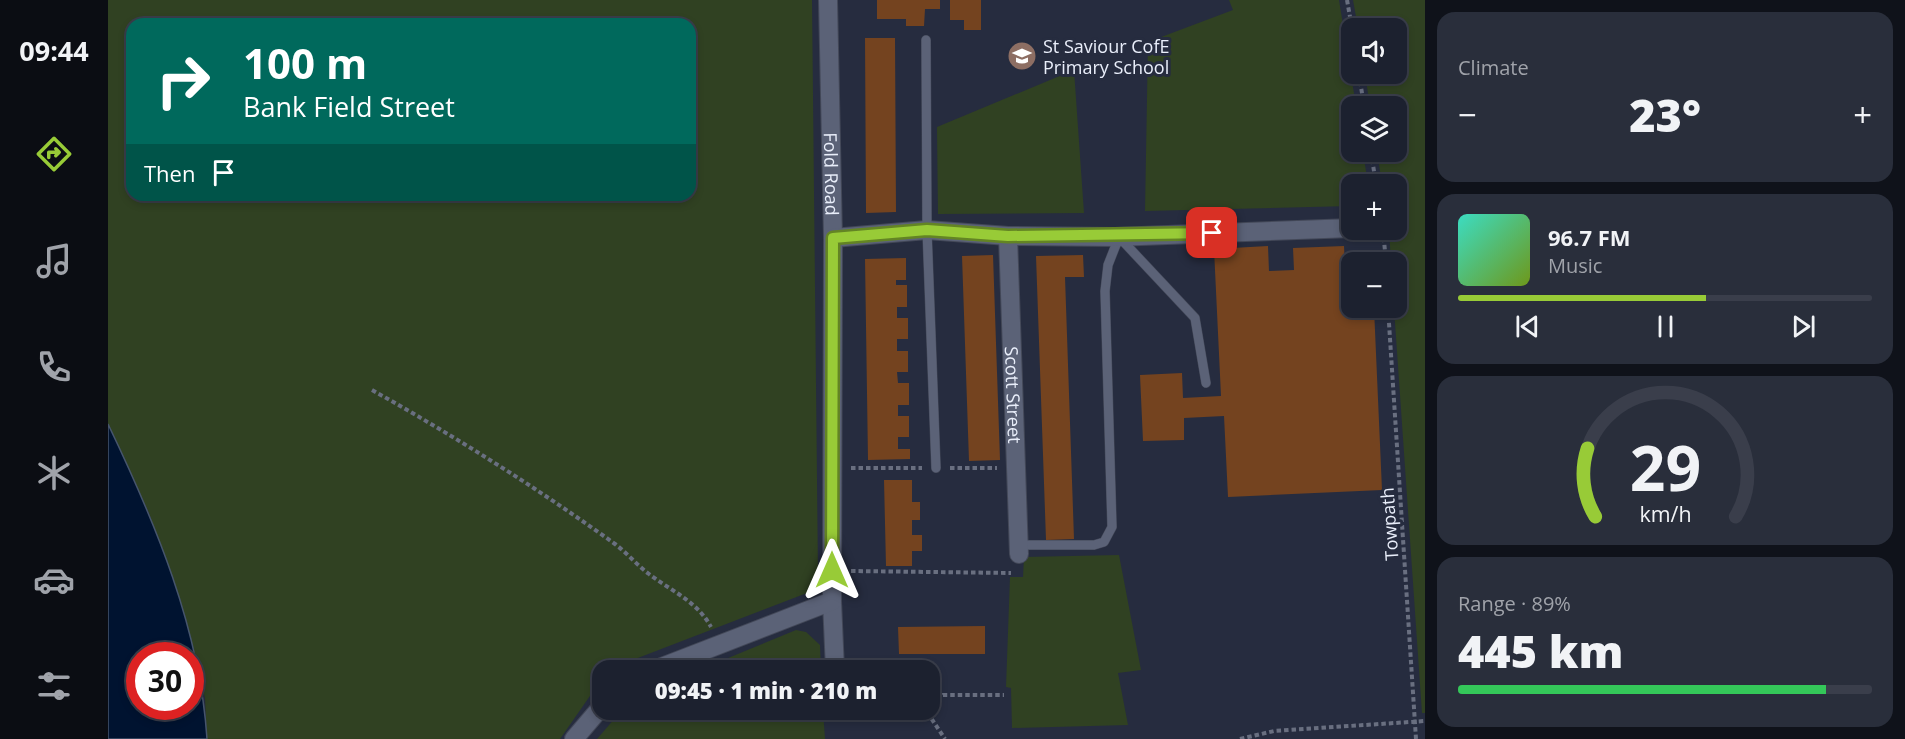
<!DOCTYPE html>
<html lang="en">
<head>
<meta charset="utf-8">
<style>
  :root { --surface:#1c212f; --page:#292e3b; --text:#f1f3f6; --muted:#a0a3aa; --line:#3a3e4b; --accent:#98cb37 }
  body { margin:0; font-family:"Open Sans",sans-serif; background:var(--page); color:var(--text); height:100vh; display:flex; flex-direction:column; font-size:22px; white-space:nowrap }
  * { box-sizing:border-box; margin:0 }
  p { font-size:20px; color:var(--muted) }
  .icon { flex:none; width:33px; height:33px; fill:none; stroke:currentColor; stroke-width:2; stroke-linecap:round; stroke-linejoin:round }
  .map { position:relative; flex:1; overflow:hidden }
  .details { display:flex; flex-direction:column; gap:12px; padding:12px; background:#0f121a; width:480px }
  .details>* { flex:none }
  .hud { position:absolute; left:18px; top:18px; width:570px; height:183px; border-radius:18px; box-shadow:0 3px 9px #0003,0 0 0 2px var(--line); background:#00695c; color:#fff; overflow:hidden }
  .buttons { position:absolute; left:1233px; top:18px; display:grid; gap:12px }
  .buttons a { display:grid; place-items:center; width:66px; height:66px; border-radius:12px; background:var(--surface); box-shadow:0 3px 9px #0003,0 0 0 2px var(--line); font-size:30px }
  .speed { position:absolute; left:18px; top:642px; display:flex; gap:12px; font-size:30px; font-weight:700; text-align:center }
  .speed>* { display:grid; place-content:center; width:78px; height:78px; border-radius:50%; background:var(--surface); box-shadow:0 3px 9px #0003,0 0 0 2px var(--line); line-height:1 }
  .speed .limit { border:9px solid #d22; background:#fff; color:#111 }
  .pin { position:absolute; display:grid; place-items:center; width:51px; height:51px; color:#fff; margin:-26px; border-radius:12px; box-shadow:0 3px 9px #0006 }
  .me { position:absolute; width:66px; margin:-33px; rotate:0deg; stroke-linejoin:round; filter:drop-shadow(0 0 4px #0008) }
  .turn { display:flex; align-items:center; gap:21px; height:126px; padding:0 18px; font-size:27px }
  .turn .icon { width:78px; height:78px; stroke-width:2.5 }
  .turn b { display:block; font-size:42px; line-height:51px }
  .then { display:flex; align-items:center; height:57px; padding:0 18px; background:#0003; gap:12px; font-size:22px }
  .big { font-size:45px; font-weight:800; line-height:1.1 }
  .details .card { flex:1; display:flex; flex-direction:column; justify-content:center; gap:9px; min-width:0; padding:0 21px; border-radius:18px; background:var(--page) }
  .details .dial { align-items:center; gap:0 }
  .dial svg { height:156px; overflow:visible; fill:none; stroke:var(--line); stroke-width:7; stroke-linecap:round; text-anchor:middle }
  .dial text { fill:var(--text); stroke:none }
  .song { display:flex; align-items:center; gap:18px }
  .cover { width:72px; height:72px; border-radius:9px; background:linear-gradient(135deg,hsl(170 70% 55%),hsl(80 70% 35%)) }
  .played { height:6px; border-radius:3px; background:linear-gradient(90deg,var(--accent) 60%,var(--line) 60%) }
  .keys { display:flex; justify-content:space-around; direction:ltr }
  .heat { display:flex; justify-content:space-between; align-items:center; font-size:33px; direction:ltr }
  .charge { height:9px; border-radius:4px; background:linear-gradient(90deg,#34c759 89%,var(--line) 0) }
  .trip { position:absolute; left:484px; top:660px; width:348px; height:60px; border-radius:18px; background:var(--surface); box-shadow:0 3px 9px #0003,0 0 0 2px var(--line); font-weight:800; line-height:60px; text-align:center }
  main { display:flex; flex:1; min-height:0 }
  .tab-bar { display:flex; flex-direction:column; width:108px; justify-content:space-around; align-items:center; background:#0b0d13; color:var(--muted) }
  .tab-bar .icon { width:42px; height:42px }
  .tab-bar .current { color:var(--accent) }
  .tab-bar b { font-size:27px; color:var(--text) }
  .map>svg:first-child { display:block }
  .green { fill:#304122; fill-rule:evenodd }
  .water { fill:#001330; stroke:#46556d; stroke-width:1.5; fill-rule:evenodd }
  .building { fill:#74431f }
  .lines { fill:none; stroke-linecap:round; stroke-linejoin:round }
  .lane-casing { stroke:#434858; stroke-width:10 }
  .street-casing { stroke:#434858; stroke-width:20 }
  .path { stroke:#696f80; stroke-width:4; stroke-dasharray:4.5 3; stroke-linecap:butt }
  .lane { stroke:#5b6277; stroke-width:9 }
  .street { stroke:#5b6277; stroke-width:18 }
  .route-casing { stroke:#638424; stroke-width:15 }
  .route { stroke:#98cb37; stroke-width:10 }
  .labels { text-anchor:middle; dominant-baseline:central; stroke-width:6; stroke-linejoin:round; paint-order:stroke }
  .poi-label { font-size:18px; fill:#e9eefa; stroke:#262c3f; text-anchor:start }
  .street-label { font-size:18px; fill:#e9eefa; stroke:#262c3f }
</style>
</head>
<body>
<main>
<nav class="tab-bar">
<b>09:44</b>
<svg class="icon current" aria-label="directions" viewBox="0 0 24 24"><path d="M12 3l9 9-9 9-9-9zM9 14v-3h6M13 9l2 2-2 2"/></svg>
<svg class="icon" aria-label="music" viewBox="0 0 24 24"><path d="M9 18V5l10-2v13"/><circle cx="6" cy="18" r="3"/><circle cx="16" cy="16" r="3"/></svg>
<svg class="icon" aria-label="phone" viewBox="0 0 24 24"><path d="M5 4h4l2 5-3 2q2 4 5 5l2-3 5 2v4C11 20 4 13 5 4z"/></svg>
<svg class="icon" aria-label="climate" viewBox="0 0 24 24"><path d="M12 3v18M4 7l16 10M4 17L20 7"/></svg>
<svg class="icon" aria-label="car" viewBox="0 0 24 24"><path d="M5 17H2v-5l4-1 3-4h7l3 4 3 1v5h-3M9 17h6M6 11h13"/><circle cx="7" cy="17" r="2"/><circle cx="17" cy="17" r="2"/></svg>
<svg class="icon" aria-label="filters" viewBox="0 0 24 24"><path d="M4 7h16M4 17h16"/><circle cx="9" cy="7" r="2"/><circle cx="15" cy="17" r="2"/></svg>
</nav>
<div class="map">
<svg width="1317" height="739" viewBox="0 0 1317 739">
  <rect width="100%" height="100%" fill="#262c3f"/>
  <!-- green -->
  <path class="green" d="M0 0H704L710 574 699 593 522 661 511 670H495V684L484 693 452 739H99L97 698 69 594 41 513 0 424ZM24 24H582V195H24Z
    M1121 0H1231L1248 106H1244V152H1255L1260 184H1244L1243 206 1037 211 1040 42 1125 10Z
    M1245 0H1317V713H1314L1286 308H1288V262H1283L1281 230H1288V184H1274L1269 152H1288V106H1262L1257 74H1288V28H1250Z
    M966 70 976 213 830 214 829 127Z
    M1011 555 1033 670 1010 673 1020 725 904 728 903 688 898 687 902 577H915L916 557Z
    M688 630 698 632 712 645 713 670H591Z
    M514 710H715L717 739H489Z"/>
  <!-- water -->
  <path class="water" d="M0 424C47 522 92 629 99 739H0ZM32 656H82V706H32Z"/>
  <!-- building -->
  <path class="building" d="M769 0H832V9H817L816 26H798V19H769Z
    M842 0H873V30H856V20H842Z
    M757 38H787L788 212 758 213Z
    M1160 246 1161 271 1186 270 1185 248 1236 246 1237 268H1244V308H1266L1274 490 1120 497 1116 416 1076 418V440L1035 441 1032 375 1074 373 1075 398 1113 396 1106 249Z
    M885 255 892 460 861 461 854 256Z
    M975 255 976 277H957L966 539 938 540 928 256Z
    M798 258V280H788V285H799V307H789V318H800V339H789V351H800V372H789L790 383H801V405H790V416H801V437H790V449H802V459L760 460 757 259Z
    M776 480H804V502H812V520H804V535H814V551H804V566H778Z
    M877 626V654H791L790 627Z"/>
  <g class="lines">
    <!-- lane casing -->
    <g class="lane-casing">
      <path id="lane" d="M818 40 819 230 828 468
        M910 545H986L996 542 1004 527 997 291 1000 265 1011 237 1087 318 1098 383"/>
    </g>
    <!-- street casing -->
    <g class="street-casing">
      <g id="street">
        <path id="s1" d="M720 0 725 238 724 601 727 670"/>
        <path id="s2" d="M900 236 911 554"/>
        <path d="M725 238 819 230 900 236 1007 237 1244 228"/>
        <path d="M546 670 724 601"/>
        <path d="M466 739 495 705"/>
      </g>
    </g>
    <!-- path -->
    <path class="path" d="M1239 0 1244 28
      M1251 74 1256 106
      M1263 152 1268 184
      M1275 230 1278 262
      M1280 308 1308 739
      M264 390C348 437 429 488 507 544 519 553 529 565 541 574 563 591 589 601 603 627
      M743 468H814
      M842 468H889
      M743 571 903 573
      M822 703 835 695H896
      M812 710 821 715 837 739
      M1132 739 1166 731 1317 721"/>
    <!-- lane -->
    <use href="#lane" class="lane"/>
    <!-- street -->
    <use href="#street" class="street"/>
  </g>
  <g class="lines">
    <!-- route casing -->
    <g class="route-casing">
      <path id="route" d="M724 570 725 238 819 230 900 236 1104 233"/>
    </g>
    <!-- route -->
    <use href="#route" class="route"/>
  </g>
  <!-- icons -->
  <defs>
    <g id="school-disc" transform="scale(1.5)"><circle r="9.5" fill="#8d6e63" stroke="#262c3f"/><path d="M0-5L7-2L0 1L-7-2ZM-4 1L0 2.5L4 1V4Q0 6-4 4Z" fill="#fff"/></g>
  </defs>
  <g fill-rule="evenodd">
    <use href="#school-disc" x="914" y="56"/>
  </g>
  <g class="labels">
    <!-- poi labels -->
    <g class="poi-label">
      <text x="935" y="46">St Saviour CofE<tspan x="935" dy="21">Primary School</tspan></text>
    </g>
    <!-- street labels -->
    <g class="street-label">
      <text stroke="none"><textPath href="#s1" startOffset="174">Fold Road</textPath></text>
      <text stroke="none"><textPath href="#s2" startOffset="159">Scott Street</textPath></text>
      <text transform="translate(1281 524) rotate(-94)">Towpath</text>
    </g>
  </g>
</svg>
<div class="buttons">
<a><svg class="icon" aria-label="sound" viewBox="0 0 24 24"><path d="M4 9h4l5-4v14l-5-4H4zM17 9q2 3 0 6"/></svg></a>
<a><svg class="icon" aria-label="layers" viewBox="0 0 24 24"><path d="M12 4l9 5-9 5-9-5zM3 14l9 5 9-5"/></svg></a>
<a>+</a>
<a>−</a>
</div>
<div class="speed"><div class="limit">30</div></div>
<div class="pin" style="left:1104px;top:233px;background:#d93025"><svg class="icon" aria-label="arrive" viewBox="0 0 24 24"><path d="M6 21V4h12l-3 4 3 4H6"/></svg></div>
<svg class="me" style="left:724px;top:570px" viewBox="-20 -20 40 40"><path d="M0-17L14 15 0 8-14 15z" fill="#98cb37" stroke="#fff" stroke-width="4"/></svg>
<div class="trip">09:45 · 1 min · 210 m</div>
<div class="hud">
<div class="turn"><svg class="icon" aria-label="right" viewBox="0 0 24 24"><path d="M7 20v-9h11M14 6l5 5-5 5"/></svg><div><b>100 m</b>Bank Field Street</div></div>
<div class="then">Then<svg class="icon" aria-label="arrive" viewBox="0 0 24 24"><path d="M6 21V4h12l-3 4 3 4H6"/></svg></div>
</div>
</div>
<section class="details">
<div class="card"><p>Climate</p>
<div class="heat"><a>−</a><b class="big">23°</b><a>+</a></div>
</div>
<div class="card">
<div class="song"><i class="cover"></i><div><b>96.7 FM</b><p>Music</p></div></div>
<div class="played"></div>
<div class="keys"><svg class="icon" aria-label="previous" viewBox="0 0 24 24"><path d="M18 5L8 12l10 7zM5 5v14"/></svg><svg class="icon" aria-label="pause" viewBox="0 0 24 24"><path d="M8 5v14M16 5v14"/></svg><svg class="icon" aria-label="next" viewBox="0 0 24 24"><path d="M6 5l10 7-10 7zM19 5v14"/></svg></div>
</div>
<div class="card dial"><svg viewBox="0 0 100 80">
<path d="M14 69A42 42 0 1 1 86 69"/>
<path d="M14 69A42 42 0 0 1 10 34" stroke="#98cb37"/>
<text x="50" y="56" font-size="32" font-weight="700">29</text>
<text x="50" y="72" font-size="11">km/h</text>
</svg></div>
<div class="card"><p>Range · 89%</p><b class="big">445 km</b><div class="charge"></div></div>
</section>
</main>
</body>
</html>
